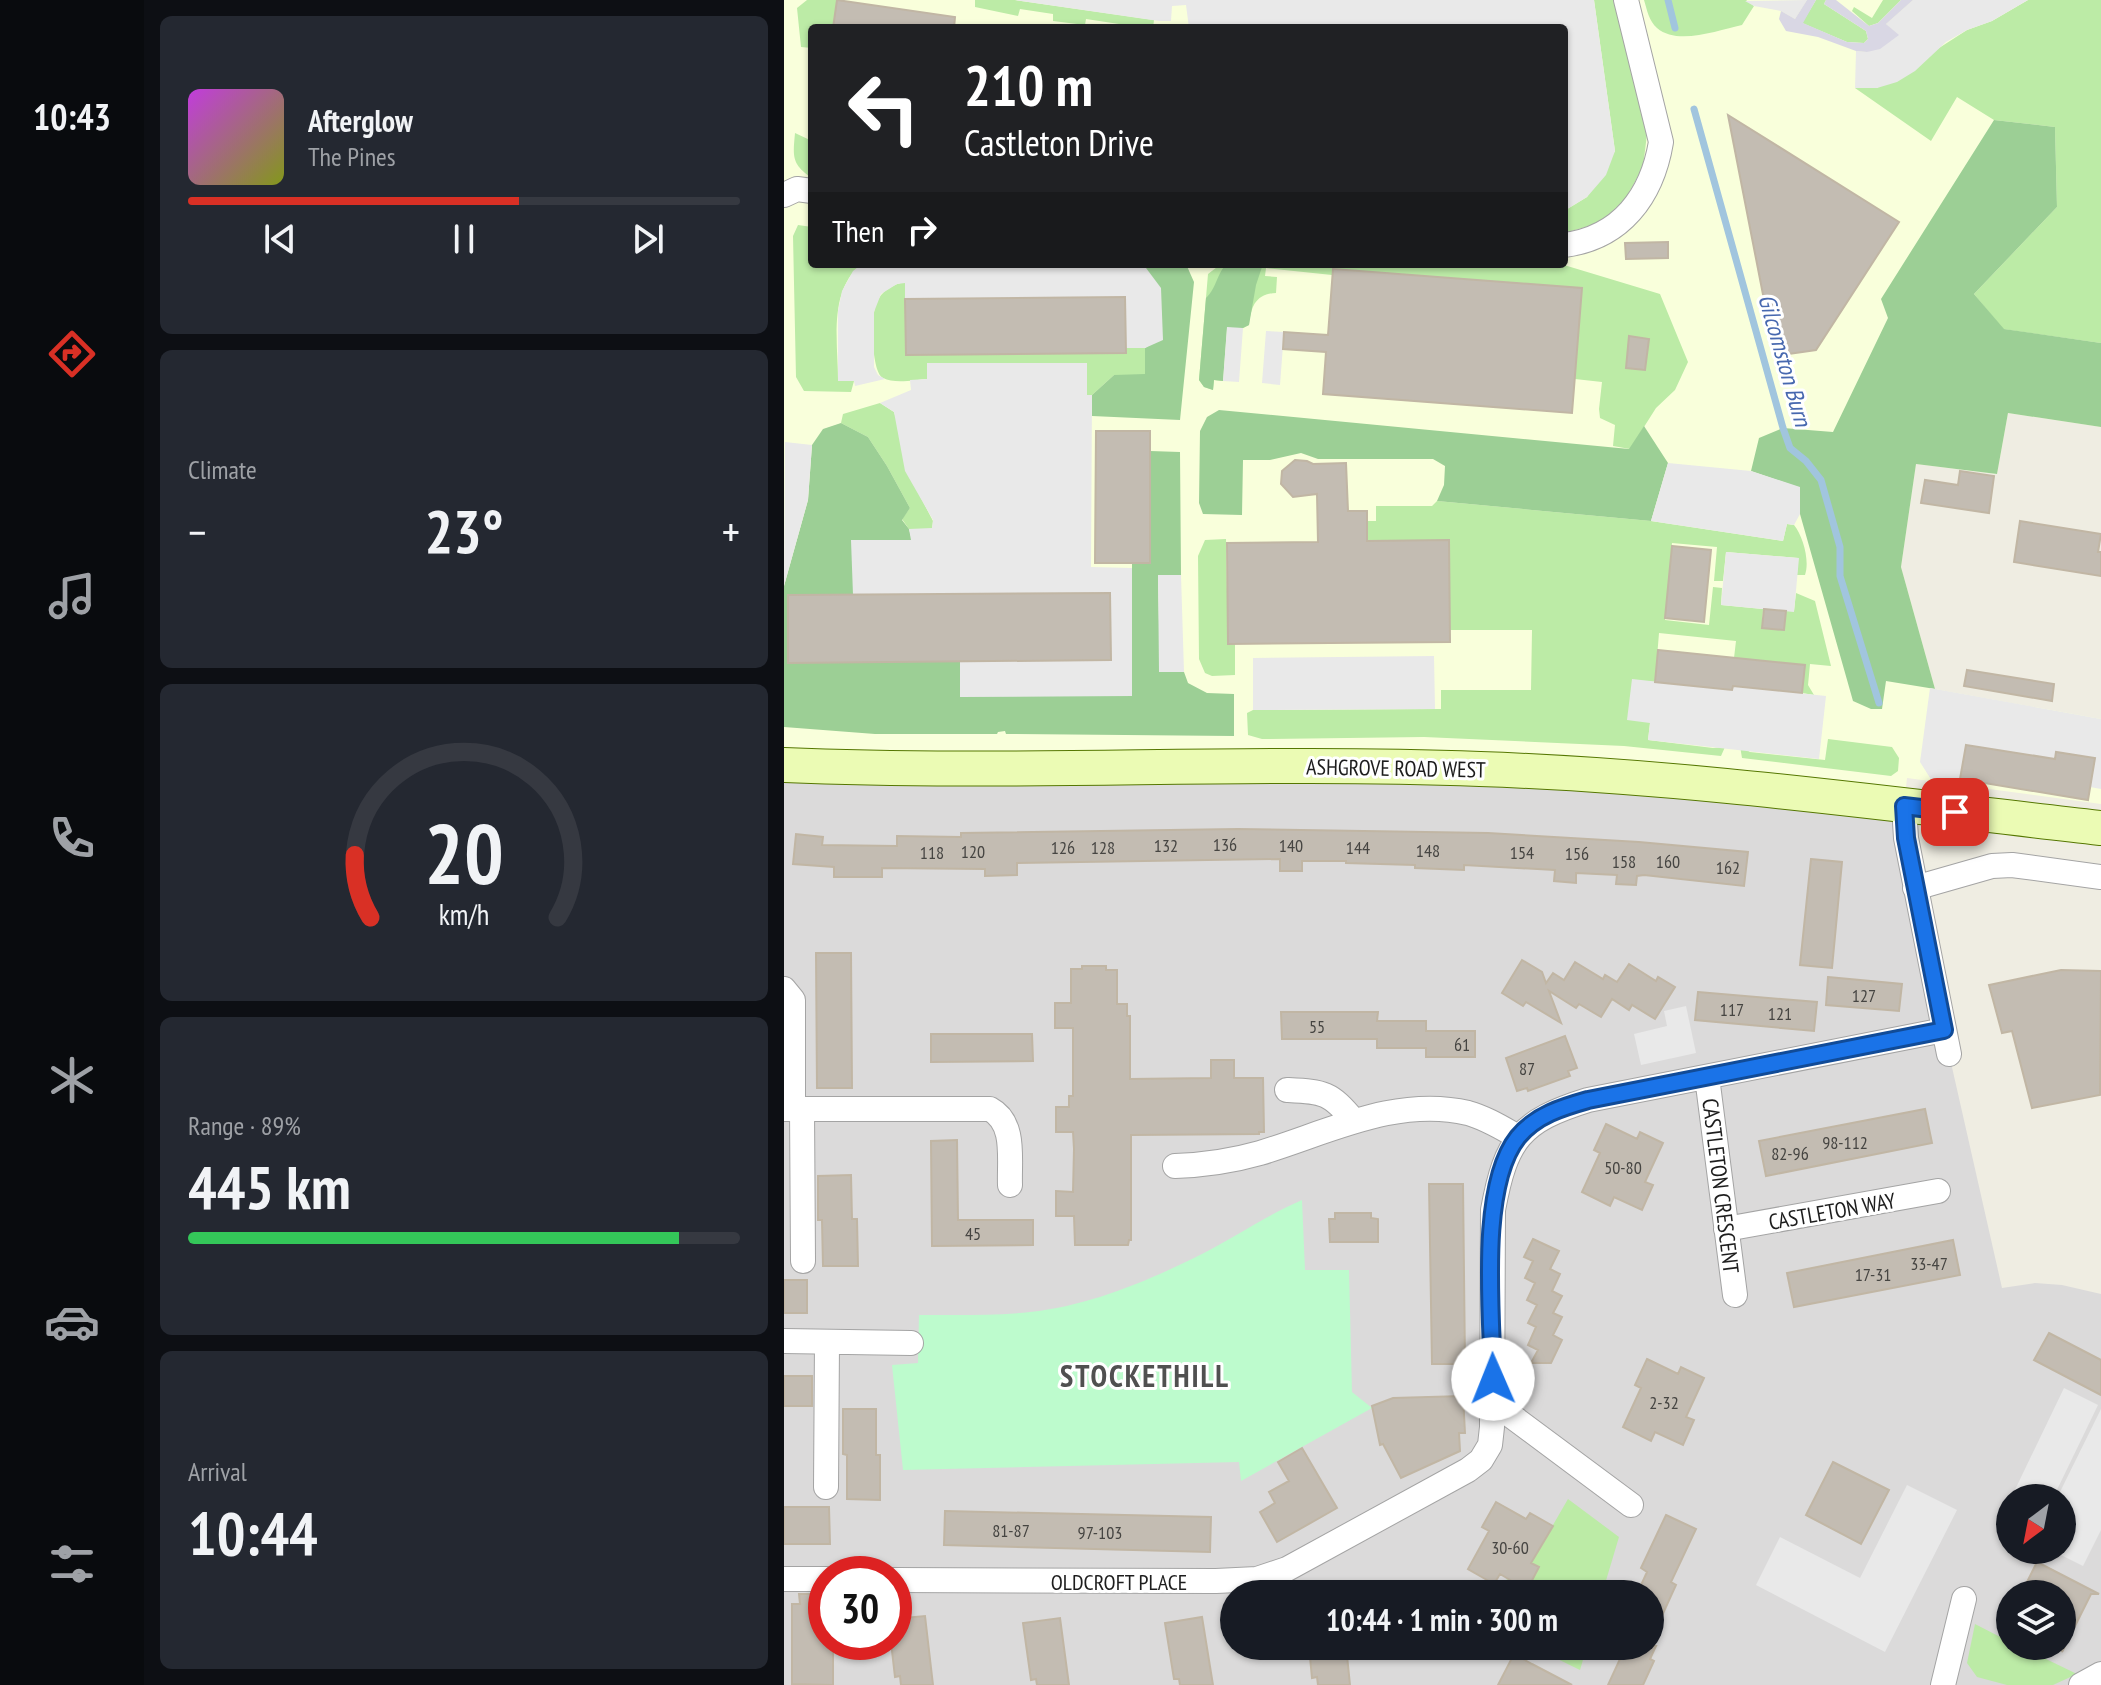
<!DOCTYPE html>
<html lang="en">
<head>
<meta charset="utf-8">
<style>
  :root { --surface:#171b24; --page:#242831; --text:#f1f3f6; --muted:#9ea1a6; --line:#363941; --accent:#d93025 }
  body { margin:0; font-family:"PT Sans Narrow",sans-serif; background:var(--page); color:var(--text); height:100vh; display:flex; flex-direction:column; font-size:30px; white-space:nowrap }
  * { box-sizing:border-box; margin:0 }
  p { font-size:26px; color:var(--muted) }
  .icon { flex:none; width:44px; height:44px; fill:none; stroke:currentColor; stroke-width:2; stroke-linecap:round; stroke-linejoin:round }
  .map { position:relative; flex:1; overflow:hidden }
  .details { display:flex; flex-direction:column; gap:16px; padding:16px; background:#0d0f14; width:640px }
  .details>* { flex:none }
  .banner { position:absolute; left:24px; top:24px; width:760px; height:244px; border-radius:8px; box-shadow:0 2px 6px #0004; background:#202124; color:#fff; overflow:hidden }
  .needle { width:52px; rotate:212deg }
  .fabs { position:absolute; left:1212px; top:1484px; display:grid; gap:16px }
  .fabs a { display:grid; place-items:center; width:80px; height:80px; border-radius:50%; background:var(--surface); box-shadow:0 2px 6px #0004; font-size:40px }
  .speed { position:absolute; left:24px; top:1556px; display:flex; gap:16px; font-size:40px; font-weight:700; text-align:center }
  .speed>* { display:grid; place-content:center; width:104px; height:104px; border-radius:50%; background:var(--surface); box-shadow:0 2px 6px #0004; line-height:1 }
  .speed .limit { border:12px solid #d22; background:#fff; color:#111 }
  .pin { position:absolute; display:grid; place-items:center; width:68px; height:68px; color:#fff; margin:-34px; border-radius:16px; box-shadow:0 4px 12px #0006 }
  .me { position:absolute; width:88px; margin:-44px; rotate:359deg; stroke-linejoin:round; filter:drop-shadow(0 0 6px #0008) }
  .turn { display:flex; align-items:center; gap:28px; height:168px; padding:0 24px; font-size:36px }
  .turn .icon { width:104px; height:104px; stroke-width:2.5 }
  .turn b { display:block; font-size:56px; line-height:68px }
  .then { display:flex; align-items:center; height:76px; padding:0 24px; background:#0003; gap:16px; font-size:30px }
  .big { font-size:60px; font-weight:700; line-height:1.1 }
  .details .card { flex:1; display:flex; flex-direction:column; justify-content:center; gap:12px; min-width:0; padding:0 28px; border-radius:12px; background:var(--page) }
  .details .dial { align-items:center; gap:0 }
  .dial svg { height:208px; overflow:visible; fill:none; stroke:var(--line); stroke-width:7; stroke-linecap:round; text-anchor:middle }
  .dial text { fill:var(--text); stroke:none }
  .song { display:flex; align-items:center; gap:24px }
  .cover { width:96px; height:96px; border-radius:12px; background:linear-gradient(135deg,hsl(290 70% 55%),hsl(70 70% 35%)) }
  .played { height:8px; border-radius:4px; background:linear-gradient(90deg,var(--accent) 60%,var(--line) 60%) }
  .keys { display:flex; justify-content:space-around; direction:ltr }
  .heat { display:flex; justify-content:space-between; align-items:center; font-size:44px; direction:ltr }
  .charge { height:12px; border-radius:6px; background:linear-gradient(90deg,#34c759 89%,var(--line) 0) }
  .trip { position:absolute; left:436px; top:1580px; width:444px; height:80px; border-radius:40px; background:var(--surface); box-shadow:0 2px 6px #0004; font-weight:700; line-height:80px; text-align:center }
  main { display:flex; flex:1; min-height:0 }
  .dock { display:flex; flex-direction:column; width:144px; justify-content:space-around; align-items:center; background:#090b0e; color:var(--muted) }
  .dock .icon { width:56px; height:56px }
  .dock .selected { color:var(--accent) }
  .dock b { font-size:36px; color:var(--text) }
  .map>svg:first-child { display:block }
  .residential { fill:#dbdada; fill-rule:evenodd }
  .education { fill:#f9ffdb; fill-rule:evenodd }
  .grass { fill:#bceba6 }
  .forest { fill:#9ccf95 }
  .park { fill:#bdfbcd }
  .parking { fill:#e9e9e9 }
  .plaza { fill:#d9d7e4 }
  .lines { fill:none; stroke-linecap:round; stroke-linejoin:round }
  .stream { stroke:#a1c5de; stroke-width:7 }
  .building { fill:#c3bcb2; stroke:#c1b6a4; stroke-width:2 }
  .street-casing { stroke:#a4a4a4; stroke-width:26 }
  .secondary-casing { stroke:#557701; stroke-width:36 }
  .street { stroke:#fff; stroke-width:24 }
  .secondary { stroke:#ebfbb4; stroke-width:34 }
  .route-casing { stroke:#114b97; stroke-width:20 }
  .route { stroke:#1a73e8; stroke-width:14 }
  .labels { text-anchor:middle; dominant-baseline:central; stroke-width:6; stroke-linejoin:round; paint-order:stroke }
  .number-label { font-size:18px; fill:#464542 }
  .street-label { font-size:22px; fill:#1d1d1d; stroke:#fff }
  .water-label { font-size:24px; font-style:italic; fill:#4768af; stroke:#fff }
  .district-label { font-size:30px; font-weight:bold; letter-spacing:2px; fill:#505050; stroke:#fff }
</style>
</head>
<body>
<main>
<nav class="dock">
<b>10:43</b>
<svg class="icon selected" aria-label="directions" viewBox="0 0 24 24"><path d="M12 3l9 9-9 9-9-9zM9 14v-3h6M13 9l2 2-2 2"/></svg>
<svg class="icon" aria-label="music" viewBox="0 0 24 24"><path d="M9 18V5l10-2v13"/><circle cx="6" cy="18" r="3"/><circle cx="16" cy="16" r="3"/></svg>
<svg class="icon" aria-label="phone" viewBox="0 0 24 24"><path d="M5 4h4l2 5-3 2q2 4 5 5l2-3 5 2v4C11 20 4 13 5 4z"/></svg>
<svg class="icon" aria-label="climate" viewBox="0 0 24 24"><path d="M12 3v18M4 7l16 10M4 17L20 7"/></svg>
<svg class="icon" aria-label="car" viewBox="0 0 24 24"><path d="M5 17H2v-5l4-1 3-4h7l3 4 3 1v5h-3M9 17h6M6 11h13"/><circle cx="7" cy="17" r="2"/><circle cx="17" cy="17" r="2"/></svg>
<svg class="icon" aria-label="filters" viewBox="0 0 24 24"><path d="M4 7h16M4 17h16"/><circle cx="9" cy="7" r="2"/><circle cx="15" cy="17" r="2"/></svg>
</nav>
<section class="details">
<div class="card">
<div class="song"><i class="cover"></i><div><b>Afterglow</b><p>The Pines</p></div></div>
<div class="played"></div>
<div class="keys"><svg class="icon" aria-label="previous" viewBox="0 0 24 24"><path d="M18 5L8 12l10 7zM5 5v14"/></svg><svg class="icon" aria-label="pause" viewBox="0 0 24 24"><path d="M8 5v14M16 5v14"/></svg><svg class="icon" aria-label="next" viewBox="0 0 24 24"><path d="M6 5l10 7-10 7zM19 5v14"/></svg></div>
</div>
<div class="card"><p>Climate</p>
<div class="heat"><a>−</a><b class="big">23°</b><a>+</a></div>
</div>
<div class="card dial"><svg viewBox="0 0 100 80">
<path d="M14 69A42 42 0 1 1 86 69"/>
<path d="M14 69A42 42 0 0 1 8 45" stroke="#d93025"/>
<text x="50" y="56" font-size="32" font-weight="700">20</text>
<text x="50" y="72" font-size="11">km/h</text>
</svg></div>
<div class="card"><p>Range · 89%</p><b class="big">445 km</b><div class="charge"></div></div>
<div class="card"><p>Arrival</p><b class="big">10:44</b></div>
</section>
<div class="map">
<svg width="1317" height="1685" viewBox="0 0 1317 1685">
  <rect width="100%" height="100%" fill="#efede2"/>
  <!-- residential -->
  <path class="residential" d="M0 765H567L1120 806 1165 1054 1218 1288 1251 1283 1278 1285 1317 1294V1674L1297 1685H0ZM1226 1498H1278V1550H1226ZM42 1574H110V1642H42ZM450 1594H866V1646H450ZM1226 1594H1278V1646H1226Z"/>
  <!-- education -->
  <path class="education" d="M0 0H1317V427L1224 413 1213 474 1132 464 1117 567 1151 689 1317 719V804L1123 778 1120 806 944 786 0 765ZM28 28H780V264H28Z"/>
  <!-- grass -->
  <path class="grass" d="M23 0H53L49 28H28V48L17 47 13 8Z
    M191 0H231L370 20 369 28H335V24L302 19 301 25 269 21V14L236 9 234 16 191 7Z
    M810 0H830L863 134 859 167 842 198 816 223 780 233V211L803 197 831 151Z
    M860 0H962L970 6 958 25C934 30 894 46 873 28 865 21 863 10 860 0Z
    M1032 0H1042L1040 4 1082 31 1084 39 1080 43 1063 42 1018 23Z
    M1099 0H1117L1094 23 1085 26 1068 11 1070 7 1088 18Z
    M1244 0H1317V343L1219 329 1190 294 1273 207 1271 127 1210 120 1173 97 1147 141 1071 88H1093L1183 30 1208 21Z
    M11 133 28 141V178C7 164 9 156 11 133Z
    M14 225 28 227V264H78C44 290 54 343 54 380L70 381 67 392 20 391 12 377 9 236Z
    M437 264 780 265 876 294 904 362 891 390 872 408 846 449 829 446 831 425 816 418 815 409 818 382 791 379 798 289 549 269 548 275 482 268 481 276 493 277 492 293C472 294 467 306 465 325L459 328H443L439 381 430 380 429 390 420 387 415 380 424 274Z
    M121 282 122 355 341 353 342 348H361V375H330L308 395H303L302 363 143 364V379C131 380 110 384 99 378 87 372 87 316 92 304 97 291 109 284 121 282Z
    M96 403 110 412 136 496 149 521 148 529H125L118 519 126 508 103 466 84 437 57 423 59 414Z
    M653 501 867 521 999 541 1003 524 1010 525C1019 536 1026 561 1021 575H1013L1014 558 942 552 939 581H930L933 547 888 543 881 620 925 625 929 587 938 588 937 605 979 609 978 628 1000 630 1002 611H1010L1012 593 1031 601 1047 666 1026 664 1024 685 1030 695 1018 693 1021 665 950 658 952 641 875 633 871 682 848 680 866 723 864 740 929 748 941 747 937 756 840 746 640 737 478 739 464 735 463 713 469 710 657 709V690H747L748 630H666L665 541H583V521H592V506H648Z
    M442 539 444 643 451 644V675L428 676 421 673 415 659 414 556 421 540Z
    M1044 739 1108 747 1115 758 1114 771 1107 776 958 758 956 746 966 752 1041 760Z
    M784 1499 835 1537 818 1594H715L723 1579 743 1589 755 1568 747 1563Z
    M1191 1624 1226 1642V1646H1235L1293 1674 1269 1685H1223L1193 1677 1183 1663Z
    M747 1646H803L796 1670Z"/>
  <!-- forest -->
  <path class="forest" d="M1210 120 1271 127 1273 207 1190 294 1220 329 1317 343V427L1224 413 1213 474 1132 464 1117 567 1151 689 1102 681 1098 709H1087L1069 701 1016 514V488L967 471 975 438 999 428 1049 432 1104 318 1097 299Z
    M343 264H402L410 282 396 420 308 416V395L330 375 361 374V348L369 343 362 268Z
    M443 264H479L472 285 465 325 459 328H443L439 381 430 380 429 390 420 387 415 380 422 298C433 288 433 272 443 264Z
    M435 410 845 449 860 426 884 463 867 521 653 501 660 485 661 466 649 459H534L517 453 486 460H459L458 515 419 514 415 503 416 431 423 417Z
    M57 423 84 437 103 466 126 508 118 520 125 529 128 540 69 595 4 596 5 662 176 661V696L348 695V563L366 451 396 452 397 575H374L376 672H400L404 683 423 693 450 694V736L222 734 221 731 214 732 213 734H91L0 727V586L24 500 28 445 39 429Z"/>
  <!-- park -->
  <path class="park" d="M518 1200 521 1270H565L568 1392 588 1408 457 1481 455 1462 119 1470 108 1365 134 1363 135 1315C172 1315 209 1316 246 1312 303 1306 359 1283 410 1258 447 1240 481 1216 518 1200Z"/>
  <!-- parking -->
  <path class="parking" d="M231 0H810L831 151 822 175 803 197 780 211V28H405L402 5 388 6 387 21H375Z
    M1023 0 1011 19 997 11 970 6 961 1Z
    M1129 0H1244L1208 21 1183 30 1162 42 1131 71 1113 82 1093 88H1071L1072 51 1083 52 1114 35 1102 24Z
    M78 264H343L362 268 377 288 379 340 361 348H342L341 298 121 299V283L113 284 97 294 90 312V367L94 375 101 379 71 386 70 381H54V311L58 291 69 271Z
    M443 327 459 328 455 382 439 381Z
    M482 331 500 332 496 385 478 383Z
    M143 363H303V395H308L307 567 348 568V696L176 697V661L326 660V593L69 595 67 540H127L125 529 148 528 149 520 121 471 110 412 96 403 127 390 126 380 143 379Z
    M1 442 28 445 24 500 0 586Z
    M884 463 967 471 1016 487V514L1010 525 1003 524 999 541 867 521Z
    M942 552 1015 558 1010 612 937 605Z
    M374 575H397L400 672H375Z
    M650 656 651 709 469 710V658Z
    M848 679 948 690 949 686 1042 696 1035 759 864 740 866 723 843 720Z
    M1146 688 1317 719V789L1306 787 1271 759 1182 745 1175 785 1148 781 1136 762Z
    M902 1006 912 1053 857 1065 850 1034 883 1026 880 1011Z
    M1280 1388 1314 1405 1269 1498H1227Z
    M1317 1409V1530L1299 1566 1267 1550H1278V1498H1273Z
    M1123 1485 1173 1510 1101 1652 972 1585 996 1537 1076 1578Z"/>
  <!-- plaza -->
  <path class="plaza" d="M1023 0H1032L1019 23 1063 42 1080 43 1084 39 1082 31 1040 4 1042 0H1052L1085 26 1094 23 1117 0H1129L1102 24 1115 35 1096 49 1083 52 1072 51 1034 37 1002 31 995 19 997 11 1011 19Z"/>
  <g class="lines">
    <!-- stream -->
    <path class="stream" d="M884 0 891 28
      M910 109 999 428 1006 448 1022 461 1037 480 1056 547V576L1095 703"/>
  </g>
  <!-- building -->
  <path class="building" d="M53 0 171 17 170 28H49Z
    M944 115 1115 222 1032 350 991 356Z
    M884 242V258L842 259 841 243Z
    M549 269 798 288 788 413 539 394 542 352 499 349 500 332 544 335Z
    M341 297 342 353 122 355 121 299Z
    M845 336 865 339 861 370 842 368Z
    M312 431H366V563H311Z
    M511 460 523 461 529 464 562 463 564 511H583V541L665 540 666 642 444 644 443 543 534 542 533 494 509 497 497 484 498 471Z
    M1176 471 1210 476 1205 513 1137 503 1141 480 1174 485Z
    M1236 521 1317 534 1314 552H1317V576L1230 562Z
    M888 546 927 550 920 622 881 618Z
    M326 593 327 660 4 663V595Z
    M980 609 1002 611 1000 630 978 628Z
    M874 650 1021 665 1018 693 949 686 948 690 871 682Z
    M1183 670 1270 684 1268 701 1180 686Z
    M1182 745 1271 759 1272 752 1311 758 1304 800 1176 779Z
    M454 829 704 833 855 842 964 852 960 886 860 875 853 876 852 885 832 884 833 875 792 873V883L770 881 771 870 680 865V870L631 868V865L562 863V861H518V871H496V859L233 863V875L201 876V869L98 868V877H50V867L9 864 12 834 39 837 38 845 113 846V836L177 837V833Z
    M1027 859 1058 862 1048 968 1016 965Z
    M32 953H67L68 1088H33Z
    M738 960 758 972 762 983 769 973 780 980 791 962 819 979 821 975 833 982 845 964 872 981 874 977 891 987 871 1019 848 1005 845 1010 828 999 817 1017 795 1004 792 1008 765 991 777 1023 742 1002 739 1006 718 993Z
    M298 966H322V970H333V1004H343V1016H346V1079L427 1078V1060H450V1078H479L480 1132H475V1134L347 1135V1240H345L344 1245H291L290 1216H272V1191L289 1192 290 1149 289 1132H272V1107H285V1096H289V1028H271V1003H287V969H298Z
    M1277 970 1317 971 1316 1095 1248 1108 1228 1031 1218 1033 1205 985Z
    M1044 977 1118 984 1115 1011 1042 1005Z
    M914 992 1033 1002 1030 1031 911 1020Z
    M497 1012H594L593 1021H642V1031H691V1057H642V1048H593V1039H498Z
    M147 1034H248L249 1061 147 1062Z
    M781 1036 793 1068 784 1071 786 1076 744 1091 743 1088 733 1091 722 1058Z
    M1141 1109 1148 1143 982 1176 975 1141Z
    M822 1124 853 1139 856 1132 879 1143 861 1182 869 1185 858 1210 830 1197 826 1206 798 1192 816 1153 810 1150Z
    M173 1140 174 1220H249V1245L148 1246 147 1141Z
    M67 1175 68 1219H73L74 1266H39L38 1220H34V1176Z
    M645 1184H679L681 1364H648Z
    M551 1213H587V1218L594 1219V1242H546L545 1219H551Z
    M749 1239 775 1251 766 1269 776 1274 768 1291 778 1296 769 1313 778 1317 769 1335 778 1340 767 1363H747L754 1350 744 1345 752 1327 744 1323 753 1305 743 1300 751 1283 741 1278 749 1261 740 1257Z
    M1169 1240 1176 1275 1010 1307 1003 1273Z
    M0 1280H23V1313H0Z
    M1265 1333 1317 1360V1395L1250 1360Z
    M863 1359 894 1374 897 1367 920 1378 902 1417 910 1420 899 1445 871 1432 867 1441 839 1427 857 1388 851 1385Z
    M0 1376H28V1406H0Z
    M679 1396 681 1433H675L676 1451 617 1478 599 1444 596 1445 588 1406 609 1398Z
    M59 1409H92V1455H96V1500L63 1499V1455L59 1454Z
    M518 1448 553 1508 493 1542 476 1512 491 1503 485 1492 505 1481 494 1462Z
    M1049 1462 1105 1490 1077 1544 1022 1515Z
    M712 1502 742 1519 746 1513 769 1526 747 1563 755 1567 743 1590 716 1574 710 1584 684 1569 705 1531 698 1527Z
    M0 1507H45L46 1544H0Z
    M161 1511 427 1517 426 1552 160 1545Z
    M882 1515 912 1529 887 1582 892 1585 866 1642V1594H853L863 1572 857 1568Z
    M1253 1562 1315 1594H1307L1278 1652V1594H1237Z
    M15 1594H42V1642H49V1685L8 1684V1604H16Z
    M141 1616 149 1685H117L116 1676 111 1677 107 1642H110V1619Z
    M418 1617 429 1685H396L395 1679H390L381 1623Z
    M276 1618 285 1685H253L252 1679 247 1680 239 1623Z
    M525 1646H562L566 1685H534L533 1677 528 1678Z
    M842 1646H872L866 1659 870 1661 859 1685H824Z
    M730 1654 748 1664 788 1685H714Z"/>
  <g class="lines">
    <!-- street casing -->
    <g class="street-casing">
      <path id="street" d="M0 195 13 189 28 191
        M780 245C837 238 868 196 877 142L842 0
        M1120 806 1122 838 1165 1054
        M1131 888 1208 866 1228 865 1317 877
        M0 989 9 1000V1109
        M923 1077 951 1295
        M503 1090C540 1092 546 1092 570 1121
        M0 1109H206C232 1123 225 1159 226 1185
        M18 1109 19 1261
        M391 1166C420 1165 448 1161 476 1153 543 1133 612 1096 684 1113 702 1118 718 1128 734 1137
        M942 1229 1154 1191
        M0 1341 127 1343
        M710 1403 847 1505
        M42 1487 43 1342
        M0 1579H42
        M110 1580 432 1581 473 1579 503 1569 684 1470 697 1460 706 1445 708 1427 709 1210C722 1140 736 1121 804 1100L1160 1030
        M1159 1685 1180 1599
        M1297 1685 1317 1674"/>
    </g>
    <!-- secondary casing -->
    <g class="secondary-casing">
      <path id="secondary" d="M0 765C232 775 464 760 696 769 904 776 1111 805 1317 828"/>
    </g>
    <!-- street -->
    <use href="#street" class="street"/>
    <!-- secondary -->
    <use href="#secondary" class="secondary"/>
  </g>
  <g class="lines">
    <!-- route casing -->
    <g class="route-casing">
      <path id="route" d="M709 1379C708 1316 694 1187 734 1137 752 1115 779 1107 804 1100L1160 1030 1122 838 1120 806 1171 812"/>
    </g>
    <!-- route -->
    <use href="#route" class="route"/>
  </g>
  <g class="labels">
    <!-- number labels -->
    <g class="number-label">
      <text x="441" y="844">136</text>
      <text x="382" y="845">132</text>
      <text x="507" y="845">140</text>
      <text x="279" y="847">126</text>
      <text x="319" y="847">128</text>
      <text x="574" y="847">144</text>
      <text x="644" y="850">148</text>
      <text x="189" y="851">120</text>
      <text x="148" y="852">118</text>
      <text x="738" y="852">154</text>
      <text x="793" y="853">156</text>
      <text x="840" y="861">158</text>
      <text x="884" y="861">160</text>
      <text x="944" y="867">162</text>
      <text x="1080" y="995">127</text>
      <text x="948" y="1009">117</text>
      <text x="996" y="1013">121</text>
      <text x="533" y="1026">55</text>
      <text x="678" y="1044">61</text>
      <text x="743" y="1068">87</text>
      <text x="1061" y="1142">98-112</text>
      <text x="1006" y="1153">82-96</text>
      <text x="839" y="1167">50-80</text>
      <text x="189" y="1233">45</text>
      <text x="1145" y="1263">33-47</text>
      <text x="1089" y="1274">17-31</text>
      <text x="880" y="1402">2-32</text>
      <text x="227" y="1530">81-87</text>
      <text x="316" y="1532">97-103</text>
      <text x="726" y="1547">30-60</text>
    </g>
    <!-- street labels -->
    <g class="street-label">
      <text transform="translate(612 768) rotate(1)">ASHGROVE ROAD WEST</text>
      <text transform="translate(937 1186) rotate(83)">CASTLETON CRESCENT</text>
      <text transform="translate(1048 1211) rotate(-10)">CASTLETON WAY</text>
      <text x="335" y="1582">OLDCROFT PLACE</text>
    </g>
    <!-- water labels -->
    <g class="water-label">
      <text transform="translate(1001 360) rotate(74)">Gilcomston Burn</text>
    </g>
    <!-- district labels -->
    <g class="district-label">
      <text x="361" y="1375">STOCKETHILL</text>
    </g>
  </g>
</svg>
<div class="fabs">
<a><svg class="needle" viewBox="-14 -14 28 28"><path d="M0-13l5 13h-10z" fill="#e53935"/><path d="M0 13l5-13h-10z" fill="#9ea1a6"/></svg></a>
<a><svg class="icon" aria-label="layers" viewBox="0 0 24 24"><path d="M12 4l9 5-9 5-9-5zM3 14l9 5 9-5"/></svg></a>
</div>
<div class="speed"><div class="limit">30</div></div>
<div class="pin" style="left:1171px;top:812px;background:#d93025"><svg class="icon" aria-label="arrive" viewBox="0 0 24 24"><path d="M6 21V4h12l-3 4 3 4H6"/></svg></div>
<svg class="me" style="left:709px;top:1379px" viewBox="-20 -20 40 40"><circle r="19" fill="#fff"/><path d="M0-13L10 11 0 6-10 11z" fill="#1a73e8"/></svg>
<div class="trip">10:44 · 1 min · 300 m</div>
<div class="banner">
<div class="turn"><svg class="icon" aria-label="left" viewBox="0 0 24 24"><path d="M17 20v-9H6M10 6l-5 5 5 5"/></svg><div><b>210 m</b>Castleton Drive</div></div>
<div class="then">Then<svg class="icon" aria-label="right" viewBox="0 0 24 24"><path d="M7 20v-9h11M14 6l5 5-5 5"/></svg></div>
</div>
</div>
</main>
</body>
</html>
